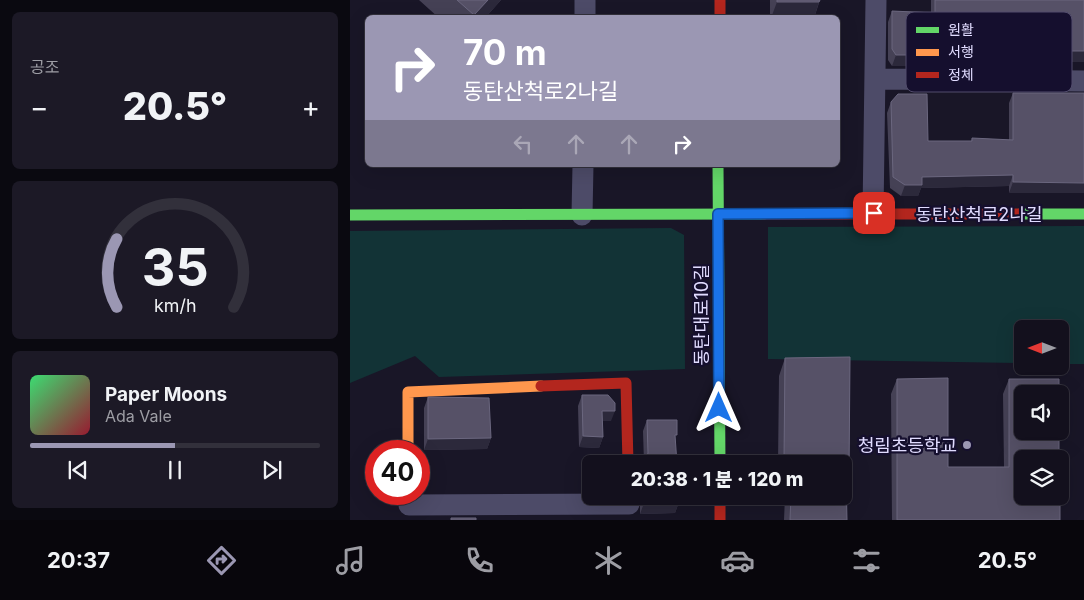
<!DOCTYPE html>
<html lang="ko">
<head>
<meta charset="utf-8">
<style>
  :root { --surface:#13101d; --page:#1c1926; --text:#f1f3f6; --muted:#9d9da4; --line:#32303b; --accent:#9b97b3 }
  body { margin:0; font-family:Inter,"Noto Sans KR",sans-serif; background:var(--page); color:var(--text); height:100vh; display:flex; flex-direction:column; font-size:19px; white-space:nowrap }
  * { box-sizing:border-box; margin:0 }
  p { font-size:16px; color:var(--muted) }
  .icon { flex:none; width:28px; height:28px; fill:none; stroke:currentColor; stroke-width:2; stroke-linecap:round; stroke-linejoin:round }
  .map { position:relative; flex:1; overflow:hidden }
  .drawer { display:flex; flex-direction:column; gap:12px; padding:12px; background:#0a0910; width:350px }
  .drawer>* { flex:none }
  .top-card { position:absolute; left:15px; top:15px; width:475px; height:152px; border-radius:8px; box-shadow:0 5px 20px #0002,0 0 0 1px var(--line); background:#9b97b3; color:#fff; overflow:hidden }
  .needle { width:32px; rotate:270deg }
  .fabs { position:absolute; left:664px; top:320px; display:grid; gap:10px }
  .fabs a { display:grid; place-items:center; width:55px; height:55px; border-radius:8px; background:var(--surface); box-shadow:0 5px 20px #0002,0 0 0 1px var(--line); font-size:25px }
  .speed { position:absolute; left:15px; top:440px; display:flex; gap:10px; font-size:25px; font-weight:700; text-align:center }
  .speed>* { display:grid; place-content:center; width:65px; height:65px; border-radius:50%; background:var(--surface); box-shadow:0 5px 20px #0002,0 0 0 1px var(--line); line-height:1 }
  .speed .limit { border:8px solid #d22; background:#fff; color:#111 }
  .pin { position:absolute; display:grid; place-items:center; width:42px; height:42px; color:#fff; margin:-21px; border-radius:10px; box-shadow:0 2px 8px #0006 }
  .me { position:absolute; width:55px; margin:-28px; rotate:0deg; stroke-linejoin:round; filter:drop-shadow(0 0 4px #0008) }
  .turn { display:flex; align-items:center; gap:18px; height:105px; padding:0 15px; font-size:22px }
  .turn .icon { width:65px; height:65px; stroke-width:2.5 }
  .turn b { display:block; font-size:35px; line-height:42px }
  .lanes { display:flex; align-items:center; height:48px; padding:0 15px; background:#0003; justify-content:center; gap:25px; direction:ltr }
  .lanes .off { opacity:.35 }
  .big { font-size:38px; font-weight:800; line-height:1.1 }
  .drawer .tile { flex:1; display:flex; flex-direction:column; justify-content:center; gap:8px; min-width:0; padding:0 18px; border-radius:8px; background:var(--page) }
  .drawer .dial { align-items:center; gap:0 }
  .dial svg { height:130px; overflow:visible; fill:none; stroke:var(--line); stroke-width:7; stroke-linecap:round; text-anchor:middle }
  .dial text { fill:var(--text); stroke:none }
  .song { display:flex; align-items:center; gap:15px }
  .cover { width:60px; height:60px; border-radius:8px; background:linear-gradient(135deg,hsl(140 70% 55%),hsl(350 70% 35%)) }
  .played { height:5px; border-radius:2px; background:linear-gradient(90deg,var(--accent) 50%,var(--line) 50%) }
  .keys { display:flex; justify-content:space-around; direction:ltr }
  .heat { display:flex; justify-content:space-between; align-items:center; font-size:28px; direction:ltr }
  .trip { position:absolute; left:232px; top:455px; width:270px; height:50px; border-radius:8px; background:var(--surface); box-shadow:0 5px 20px #0002,0 0 0 1px var(--line); font-weight:800; line-height:50px; text-align:center }
  .tab-bar { display:flex; height:80px; justify-content:space-around; align-items:center; background:#08060c; color:var(--muted) }
  .tab-bar .icon { width:35px; height:35px }
  .tab-bar .active { color:var(--accent) }
  .tab-bar b { font-size:22px; color:var(--text) }
  main { display:flex; flex:1; min-height:0 }
  .map>svg:first-child { display:block }
  .green { fill:#123336 }
  .lines { fill:none; stroke-linecap:round; stroke-linejoin:round }
  .street { stroke:#4d4b68; stroke-width:21 }
  .fast { stroke:#63d668; stroke-width:11 }
  .slow { stroke:#ff974d; stroke-width:11 }
  .jam { stroke:#b3261e; stroke-width:11 }
  .wall { fill:#454155 }
  .shaded-wall { fill:#2c293b }
  .building { fill:#565167; stroke:#6b677f }
  .route-casing { stroke:#114b97; stroke-width:12 }
  .route { stroke:#1a73e8; stroke-width:9 }
  .poi-dot { fill:#9b97b3; stroke:#150f2e; stroke-width:2 }
  .labels { text-anchor:middle; dominant-baseline:central; stroke-width:4.5; stroke-linejoin:round; paint-order:stroke }
  .street-label { font-size:18px; fill:#e1dcff; stroke:#150f2e }
  .poi-label { font-size:18px; fill:#e1dcff; stroke:#150f2e; text-anchor:end }
  .key { fill:#150f2e; stroke:#524c6d; stroke-width:1 }
  .key-label { font-size:14px; fill:#e1dcff }
</style>
</head>
<body>
<main>
<section class="drawer">
<div class="tile"><p>공조</p>
<div class="heat"><a>−</a><b class="big">20.5°</b><a>+</a></div>
</div>
<div class="tile dial"><svg viewBox="0 0 100 80">
<path d="M14 69A42 42 0 1 1 86 69"/>
<path d="M14 69A42 42 0 0 1 14 27" stroke="#9b97b3"/>
<text x="50" y="56" font-size="32" font-weight="700">35</text>
<text x="50" y="72" font-size="11">km/h</text>
</svg></div>
<div class="tile">
<div class="song"><i class="cover"></i><div><b>Paper Moons</b><p>Ada Vale</p></div></div>
<div class="played"></div>
<div class="keys"><svg class="icon" aria-label="previous" viewBox="0 0 24 24"><path d="M18 5L8 12l10 7zM5 5v14"/></svg><svg class="icon" aria-label="pause" viewBox="0 0 24 24"><path d="M8 5v14M16 5v14"/></svg><svg class="icon" aria-label="next" viewBox="0 0 24 24"><path d="M6 5l10 7-10 7zM19 5v14"/></svg></div>
</div>
</section>
<div class="map">
<svg width="734" height="520" viewBox="0 0 734 520">
  <rect width="100%" height="100%" fill="#191627"/>
  <!-- green -->
  <path class="green" d="M734 226V364H710V329H672V363L418 359V227Z
    M321 228 334 235 335 369 89 377 65 356 0 383V231Z"/>
  <g class="lines">
    <!-- street -->
    <path class="street" d="M235 18V0
      M525 79 734 81
      M523 213 526 0
      M232 215 233 165
      M59 505 279 504"/>
    <!-- fast -->
    <path class="fast" d="M368 165 370 464
      M670 214H734
      M0 215 414 214"/>
    <!-- slow -->
    <path class="slow" d="M58 451V392L191 386"/>
    <!-- jam -->
    <path class="jam" d="M370 0V18
      M414 214H670
      M191 386 276 383 278 464
      M370 496V520"/>
  </g>
  <!-- wall -->
  <path class="wall" d="M69 0H151L135 18H89Z
    M420 0H470L464 18H420Z
    M581 0H734V62H695L694 64 657 65 570 63 569 66H542L538 60V22L542 11 581 12Z
    M663 93H734L659 193V186L571 188 568 196H551L540 188 537 113 541 102 578 141H621L622 138 659 140V103Z
    M500 357 499 474 497 480V520H434L435 496H494V464H428L429 376 435 358Z
    M547 379 598 467H654L653 394 659 379 710 520H542L541 394Z
    M232 395 261 421H252L253 437 249 448 229 447 228 406Z
    M78 397 141 438 137 449 74 450V408Z
    M297 420 325 440 294 463 293 431Z
    M290 496H328L329 502 325 513 290 514Z"/>
  <!-- shaded-wall -->
  <path class="shaded-wall" d="M138 0H151L135 18H123L124 15Z
    M427 2H469L464 18H421Z
    M698 51H734V62H695L694 64 657 65 570 63 569 66H542L546 55 573 52Z
    M663 175 659 186 571 188 568 196H551L555 185 572 177Z
    M663 182 734 183V193H659Z
    M252 411H265L261 421H248Z
    M233 436 253 437 249 448 229 447Z
    M141 438 137 449 74 450 78 439Z
    M434 460H442L441 464H433Z
    M329 502 325 513 290 514 294 503Z"/>
  <!-- building -->
  <path class="building" d="M107 0H138L124 15Z
    M427 0H470L469 2H427Z
    M585 0H734V51H698V53L660 54 573 52V55H546L542 49V11L585 13Z
    M663 93H734V183L663 182V175L572 177V185H555L543 177 541 102 548 94H577L578 141H622V138L663 140Z
    M500 357 499 474H496L497 520H440L441 496H494V464H442V460H434L435 358Z
    M598 378V467H659V379H709V394H672V431H709V459H672V496H710V520H547V379Z
    M232 395H258L265 403V411H252L253 437 233 436Z
    M78 397 139 398 141 438 78 439Z
    M297 420H327V435H325L327 464H294L298 453Z
    M294 496H328L329 502 294 503Z
    M101 518H126V520H101Z"/>
  <g class="lines">
    <!-- route casing -->
    <g class="route-casing">
      <path id="route" d="M369 408 368 214 524 213"/>
    </g>
    <!-- route -->
    <use href="#route" class="route"/>
  </g>
  <!-- markers -->
  <circle class="poi-dot" cx="617" cy="445" r="5"/>
  <g class="labels">
    <!-- street labels -->
    <g class="street-label">
      <text x="629" y="214">동탄산척로2나길</text>
      <text transform="translate(351 315) rotate(-90)">동탄대로10길</text>
    </g>
    <!-- poi labels -->
    <g class="poi-label">
      <text x="607" y="445">청림초등학교</text>
    </g>
  </g>
  <!-- legend -->
  <rect x="556" y="12" width="166" height="80" rx="8" class="key"/>
  <rect x="566" y="27" width="23" height="6" fill="#63d668"/>
  <rect x="566" y="49" width="23" height="7" fill="#ff974d"/>
  <rect x="566" y="72" width="23" height="6" fill="#b3261e"/>
  <g class="key-label">
    <text x="598" y="35">원활</text>
    <text x="598" y="57">서행</text>
    <text x="598" y="80">정체</text>
  </g>
</svg>
<div class="fabs">
<a><svg class="needle" viewBox="-14 -14 28 28"><path d="M0-13l5 13h-10z" fill="#e53935"/><path d="M0 13l5-13h-10z" fill="#9d9da4"/></svg></a>
<a><svg class="icon" aria-label="sound" viewBox="0 0 24 24"><path d="M4 9h4l5-4v14l-5-4H4zM17 9q2 3 0 6"/></svg></a>
<a><svg class="icon" aria-label="layers" viewBox="0 0 24 24"><path d="M12 4l9 5-9 5-9-5zM3 14l9 5 9-5"/></svg></a>
</div>
<div class="speed"><div class="limit">40</div></div>
<div class="pin" style="left:524px;top:213px;background:#d93025"><svg class="icon" aria-label="arrive" viewBox="0 0 24 24"><path d="M6 21V4h12l-3 4 3 4H6"/></svg></div>
<svg class="me" style="left:369px;top:408px" viewBox="-20 -20 40 40"><path d="M0-17L14 15 0 8-14 15z" fill="#1a73e8" stroke="#fff" stroke-width="4"/></svg>
<div class="trip">20:38 · 1 분 · 120 m</div>
<div class="top-card">
<div class="turn"><svg class="icon" aria-label="right" viewBox="0 0 24 24"><path d="M7 20v-9h11M14 6l5 5-5 5"/></svg><div><b>70 m</b>동탄산척로2나길</div></div>
<div class="lanes"><svg class="icon off" aria-label="left" viewBox="0 0 24 24"><path d="M17 20v-9H6M10 6l-5 5 5 5"/></svg><svg class="icon off" aria-label="ahead" viewBox="0 0 24 24"><path d="M12 20V5M6 11l6-6 6 6"/></svg><svg class="icon off" aria-label="ahead" viewBox="0 0 24 24"><path d="M12 20V5M6 11l6-6 6 6"/></svg><svg class="icon" aria-label="right" viewBox="0 0 24 24"><path d="M7 20v-9h11M14 6l5 5-5 5"/></svg></div>
</div>
</div>
</main>
<nav class="tab-bar">
<b>20:37</b>
<svg class="icon active" aria-label="directions" viewBox="0 0 24 24"><path d="M12 3l9 9-9 9-9-9zM9 14v-3h6M13 9l2 2-2 2"/></svg>
<svg class="icon" aria-label="music" viewBox="0 0 24 24"><path d="M9 18V5l10-2v13"/><circle cx="6" cy="18" r="3"/><circle cx="16" cy="16" r="3"/></svg>
<svg class="icon" aria-label="phone" viewBox="0 0 24 24"><path d="M5 4h4l2 5-3 2q2 4 5 5l2-3 5 2v4C11 20 4 13 5 4z"/></svg>
<svg class="icon" aria-label="climate" viewBox="0 0 24 24"><path d="M12 3v18M4 7l16 10M4 17L20 7"/></svg>
<svg class="icon" aria-label="car" viewBox="0 0 24 24"><path d="M5 17H2v-5l4-1 3-4h7l3 4 3 1v5h-3M9 17h6M6 11h13"/><circle cx="7" cy="17" r="2"/><circle cx="17" cy="17" r="2"/></svg>
<svg class="icon" aria-label="filters" viewBox="0 0 24 24"><path d="M4 7h16M4 17h16"/><circle cx="9" cy="7" r="2"/><circle cx="15" cy="17" r="2"/></svg>
<b>20.5°</b>
</nav>
</body>
</html>
